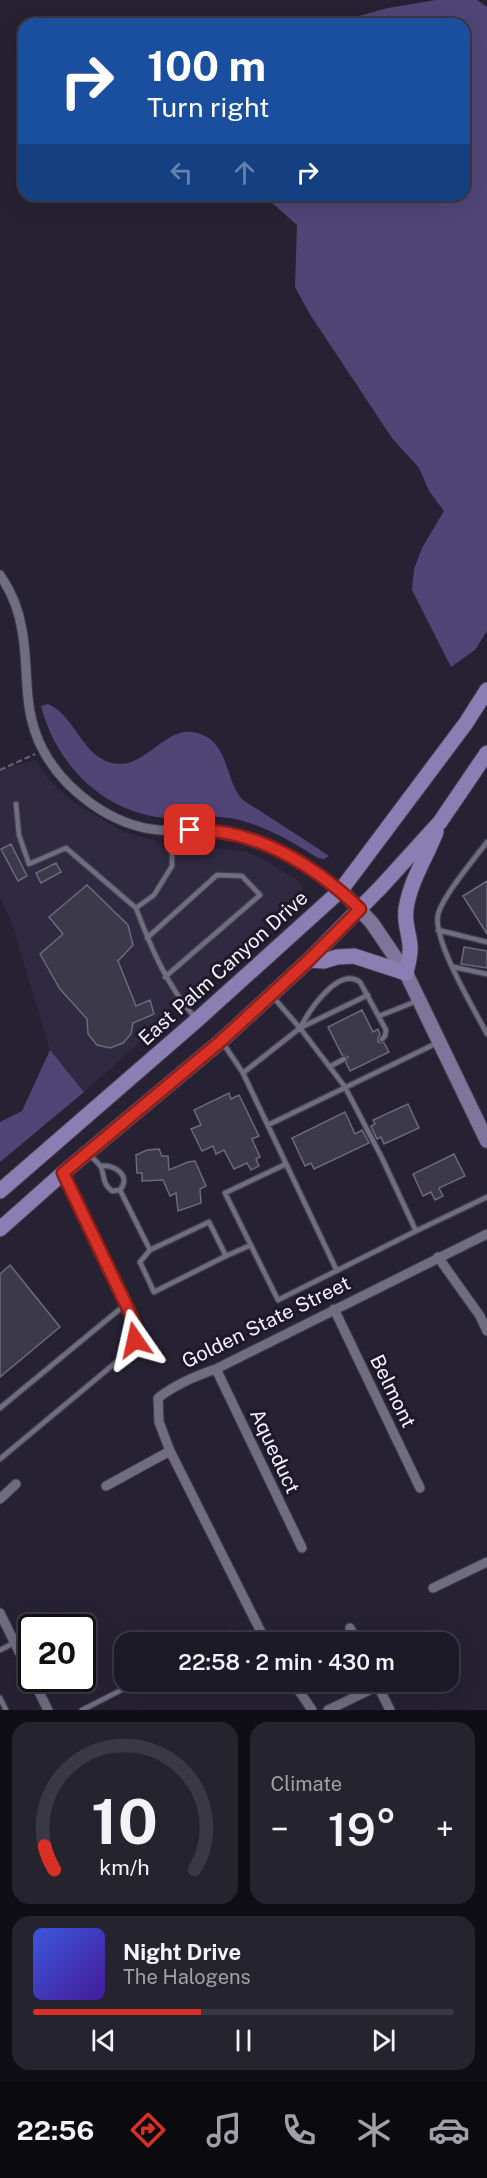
<!DOCTYPE html>
<html lang="en">
<head>
<meta charset="utf-8">
<style>
  :root { --surface:#1c1a26; --page:#25232e; --text:#f1f3f6; --muted:#a0a1a7; --line:#3a3843; --accent:#d93025 }
  body { margin:0; font-family:"Public Sans",sans-serif; background:var(--page); color:var(--text); height:100vh; display:flex; flex-direction:column; font-size:22px; white-space:nowrap }
  * { box-sizing:border-box; margin:0 }
  p { font-size:20px; color:var(--muted) }
  .icon { flex:none; width:33px; height:33px; fill:none; stroke:currentColor; stroke-width:2; stroke-linecap:round; stroke-linejoin:round }
  .map { position:relative; height:1710px; overflow:hidden }
  .details { display:flex; flex-direction:column; gap:12px; padding:12px; background:#0f0e15; flex:1 }
  .details>* { flex:none }
  .top-card { position:absolute; left:18px; top:18px; width:452px; height:183px; border-radius:18px; box-shadow:0 6px 24px #0002,0 0 0 2px var(--line); background:#1a4fa0; color:#fff; overflow:hidden }
  .speed { position:absolute; left:18px; top:1614px; display:flex; gap:12px; font-size:30px; font-weight:700; text-align:center }
  .speed>* { display:grid; place-content:center; width:78px; height:78px; border-radius:50%; background:var(--surface); box-shadow:0 6px 24px #0002,0 0 0 2px var(--line); line-height:1 }
  .speed .limit { border:3px solid #111; border-radius:9px; background:#fff; color:#111 }
  .pin { position:absolute; display:grid; place-items:center; width:51px; height:51px; color:#fff; margin:-26px; border-radius:12px; box-shadow:0 3px 9px #0006 }
  .me { position:absolute; width:66px; margin:-33px; rotate:349deg; stroke-linejoin:round; filter:drop-shadow(0 0 4px #0008) }
  .turn { display:flex; align-items:center; gap:21px; height:126px; padding:0 30px; font-size:27px }
  .turn .icon { width:78px; height:78px; stroke-width:2.5 }
  .turn b { display:block; font-size:42px; line-height:51px }
  .lanes { display:flex; align-items:center; height:57px; padding:0 30px; background:#0003; justify-content:center; gap:30px; direction:ltr }
  .lanes .off { opacity:.35 }
  .big { font-size:45px; font-weight:600; line-height:1.1 }
  .details .tile { flex:1; display:flex; flex-direction:column; justify-content:center; gap:9px; min-width:0; padding:0 21px; border-radius:18px; background:var(--page) }
  .details .dial { align-items:center; gap:0 }
  .dial svg { height:156px; overflow:visible; fill:none; stroke:var(--line); stroke-width:7; stroke-linecap:round; text-anchor:middle }
  .dial text { fill:var(--text); stroke:none }
  .song { display:flex; align-items:center; gap:18px }
  .cover { width:72px; height:72px; border-radius:9px; background:linear-gradient(135deg,hsl(230 70% 55%),hsl(260 70% 35%)) }
  .played { height:6px; border-radius:3px; background:linear-gradient(90deg,var(--accent) 40%,var(--line) 40%) }
  .keys { display:flex; justify-content:space-around; direction:ltr }
  .heat { display:flex; justify-content:space-between; align-items:center; font-size:33px; direction:ltr }
  .details .tiles { flex:1; display:grid; gap:12px; grid-template-columns:1fr 1fr }
  .tile:last-child { grid-column:span 2 }
  .trip { position:absolute; left:114px; top:1632px; width:345px; height:60px; border-radius:18px; background:var(--surface); box-shadow:0 6px 24px #0002,0 0 0 2px var(--line); font-weight:600; line-height:60px; text-align:center }
  .tabs { display:flex; height:96px; justify-content:space-around; align-items:center; background:#0b0a0f; color:var(--muted) }
  .tabs .icon { width:42px; height:42px }
  .tabs .current { color:var(--accent) }
  .tabs b { font-size:27px; color:var(--text) }
  .map>svg:first-child { display:block }
  .built { fill:#2f2a41 }
  .green { fill:#514576 }
  .building { fill:#3c394b; stroke:#6d697d; stroke-width:1.5 }
  .lines { fill:none; stroke-linecap:round; stroke-linejoin:round }
  .lane-casing { stroke:#413f4d; stroke-width:7 }
  .street-casing { stroke:#413f4d; stroke-width:11 }
  .secondary-casing { stroke:#413f4d; stroke-width:16 }
  .primary-casing { stroke:#413f4d; stroke-width:17 }
  .path { stroke:#646170; stroke-width:2; stroke-dasharray:6 3; stroke-linecap:butt }
  .lane { stroke:#716d81; stroke-width:4.5 }
  .street { stroke:#716d81; stroke-width:9 }
  .secondary { stroke:#7e769a; stroke-width:14 }
  .primary { stroke:#8a7eb3; stroke-width:15 }
  .route-casing { stroke:#8d1f18; stroke-width:15 }
  .route { stroke:#d93025; stroke-width:10 }
  .labels { text-anchor:middle; dominant-baseline:central; stroke-width:6; stroke-linejoin:round; paint-order:stroke }
  .street-label { font-size:20px; fill:#f4f2fe; stroke:#1d1929 }
</style>
</head>
<body>
<div class="map">
<svg width="487" height="1710" viewBox="0 0 487 1710">
  <rect width="100%" height="100%" fill="#262233"/>
  <!-- built -->
  <path class="built" d="M35 760 51 782 73 802 124 832 157 841 164 848 194 845 247 852 263 859 299 881 303 886V893L285 913 84 1092 50 1050 11 921 0 897V770Z"/>
  <!-- green -->
  <path class="green" d="M436 0H477L487 7V631L475 650 451 667 412 590 414 569 422 548 444 511 429 491 419 468 392 438 309 313 295 287 297 225 263 195H464V24H344L355 17 388 8Z
    M48 704C77 716 83 763 120 764 151 764 171 716 207 737 228 750 227 780 240 797 245 803 257 808 263 813 285 827 307 841 329 856L324 859 318 858C292 842 266 826 235 819 212 814 189 820 166 818 104 813 56 765 41 706Z
    M50 1050 84 1092 0 1162V1122L22 1111Z"/>
  <!-- building -->
  <path class="building" d="M11 844 27 876 18 881 1 849Z
    M56 863 61 872 41 883 36 873Z
    M487 881V934L463 896Z
    M87 885 128 925 133 945 118 961 136 1006 150 1000 154 1014 133 1023 131 1034 123 1043 110 1048 97 1045 88 1034 87 1019 60 989 40 954 63 934 49 917Z
    M464 947 487 951V968L461 964Z
    M362 1010 373 1032 378 1029 380 1034 378 1038V1042L384 1043 389 1052 350 1071 346 1063 348 1057 342 1055 328 1027Z
    M229 1093 231 1099 239 1095 259 1136 252 1139 260 1157 256 1159 259 1166 251 1170 247 1163 234 1169 224 1150 216 1154 213 1146 202 1151 191 1129 201 1125 194 1110Z
    M408 1104 419 1128 384 1144 381 1137 377 1139 371 1126 375 1124 373 1120Z
    M345 1112 355 1134 362 1130 369 1143 314 1169 311 1163 305 1166 292 1138Z
    M159 1149 162 1156H168L169 1170 188 1162 195 1161 206 1186 200 1189 201 1203 178 1211 176 1193 170 1196 163 1180 142 1181V1173H137L136 1155 147 1150Z
    M454 1154 465 1176 439 1188 443 1196 435 1200 431 1192 423 1196 413 1174Z
    M10 1265 60 1327 0 1377V1274Z"/>
  <g class="lines">
    <!-- lane casing -->
    <g class="lane-casing">
      <path id="lane" d="M16 804 19 835 29 864 66 848 136 908
        M172 830V866L154 895 136 908C152 950 166 984 196 1019
        M487 842C474 859 442 897 438 915 433 941 474 1009 487 1034
        M438 930 487 942
        M147 938 217 875 242 876 260 895 165 977
        M454 967 487 974
        M379 1016 417 1001
        M300 1028 345 1087 382 1158 416 1231 487 1197
        M300 1028C309 1011 338 966 360 982L386 1030 385 1036 382 1039
        M300 1028 368 995
        M223 1043 243 1073 337 1271
        M331 1066 344 1059
        M243 1073 300 1028 273 997
        M268 1125 437 1043
        M89 1154C92 1158 99 1163 101 1167 105 1177 102 1183 112 1191L120 1190C132 1176 114 1164 101 1166
        M286 1164 225 1193 278 1300 416 1231
        M120 1190 150 1250 209 1222 226 1256 251 1245
        M150 1250 140 1262 154 1292 226 1256
        M0 1408 126 1304
        M0 1459 126 1354C138 1339 137 1331 131 1315L64 1176
        M213 1642 231 1633
        M0 1650 14 1643
        M0 1698 6 1710
        M82 1710 137 1682"/>
    </g>
    <!-- street casing -->
    <g class="street-casing">
      <path id="street" d="M0 575C11 591 19 610 22 630 30 672 21 708 43 750 65 791 112 826 159 830 185 831 211 828 237 834 274 842 309 868 341 890
        M438 1257 480 1316 487 1331
        M334 1309 420 1488
        M216 1369 302 1548
        M106 1486 170 1451
        M0 1499 16 1484
        M433 1588 487 1562
        M0 1613 32 1678
        M350 1628 357 1642
        M266 1642 170 1451 159 1422 158 1398C176 1384 195 1376 216 1369L487 1234
        M32 1678 48 1710
        M293 1682 312 1710
        M376 1682 390 1710
        M328 1710 378 1686"/>
    </g>
    <!-- secondary casing -->
    <g class="secondary-casing">
      <path id="secondary" d="M341 890 372 923 406 973 487 1141"/>
    </g>
    <!-- primary casing -->
    <g class="primary-casing">
      <path id="primary" d="M309 960 324 961 337 957 354 956 406 973C408 964 411 954 410 945 409 933 404 922 406 909 410 881 426 858 436 832
        M0 1191 197 1020 341 890 466 723 487 690
        M0 1229 63 1173 221 1041 309 960 381 887 440 822 487 753"/>
    </g>
    <!-- path -->
    <path class="path" d="M0 770 35 754"/>
    <!-- lane -->
    <use href="#lane" class="lane"/>
    <!-- street -->
    <use href="#street" class="street"/>
    <!-- secondary -->
    <use href="#secondary" class="secondary"/>
    <!-- primary -->
    <use href="#primary" class="primary"/>
  </g>
  <g class="lines">
    <!-- route casing -->
    <g class="route-casing">
      <path id="route" d="M135 1340 136 1330 131 1315 63 1173 221 1041 309 960 360 909C314 865 255 828 190 830"/>
    </g>
    <!-- route -->
    <use href="#route" class="route"/>
  </g>
  <g class="labels">
    <!-- street labels -->
    <g class="street-label">
      <text transform="translate(223 968) rotate(-42)">East Palm Canyon Drive</text>
      <text transform="translate(266 1322) rotate(-26)">Golden State Street</text>
      <text transform="translate(393 1391) rotate(64)">Belmont</text>
      <text transform="translate(275 1451) rotate(65)">Aqueduct</text>
    </g>
  </g>
</svg>
<div class="speed"><div class="limit">20</div></div>
<div class="pin" style="left:190px;top:830px;background:#d93025"><svg class="icon" aria-label="arrive" viewBox="0 0 24 24"><path d="M6 21V4h12l-3 4 3 4H6"/></svg></div>
<svg class="me" style="left:135px;top:1340px" viewBox="-20 -20 40 40"><path d="M0-17L14 15 0 8-14 15z" fill="#d93025" stroke="#fff" stroke-width="4"/></svg>
<div class="trip">22:58 · 2 min · 430 m</div>
<div class="top-card">
<div class="turn"><svg class="icon" aria-label="right" viewBox="0 0 24 24"><path d="M7 20v-9h11M14 6l5 5-5 5"/></svg><div><b>100 m</b>Turn right</div></div>
<div class="lanes"><svg class="icon off" aria-label="left" viewBox="0 0 24 24"><path d="M17 20v-9H6M10 6l-5 5 5 5"/></svg><svg class="icon off" aria-label="ahead" viewBox="0 0 24 24"><path d="M12 20V5M6 11l6-6 6 6"/></svg><svg class="icon" aria-label="right" viewBox="0 0 24 24"><path d="M7 20v-9h11M14 6l5 5-5 5"/></svg></div>
</div>
</div>
<section class="details">
<div class="tiles">
<div class="tile dial"><svg viewBox="0 0 100 80">
<path d="M14 69A42 42 0 1 1 86 69"/>
<path d="M14 69A42 42 0 0 1 9 57" stroke="#d93025"/>
<text x="50" y="56" font-size="32" font-weight="700">10</text>
<text x="50" y="72" font-size="11">km/h</text>
</svg></div>
<div class="tile"><p>Climate</p>
<div class="heat"><a>−</a><b class="big">19°</b><a>+</a></div>
</div>
<div class="tile">
<div class="song"><i class="cover"></i><div><b>Night Drive</b><p>The Halogens</p></div></div>
<div class="played"></div>
<div class="keys"><svg class="icon" aria-label="previous" viewBox="0 0 24 24"><path d="M18 5L8 12l10 7zM5 5v14"/></svg><svg class="icon" aria-label="pause" viewBox="0 0 24 24"><path d="M8 5v14M16 5v14"/></svg><svg class="icon" aria-label="next" viewBox="0 0 24 24"><path d="M6 5l10 7-10 7zM19 5v14"/></svg></div>
</div>
</div>
</section>
<nav class="tabs">
<b>22:56</b>
<svg class="icon current" aria-label="directions" viewBox="0 0 24 24"><path d="M12 3l9 9-9 9-9-9zM9 14v-3h6M13 9l2 2-2 2"/></svg>
<svg class="icon" aria-label="music" viewBox="0 0 24 24"><path d="M9 18V5l10-2v13"/><circle cx="6" cy="18" r="3"/><circle cx="16" cy="16" r="3"/></svg>
<svg class="icon" aria-label="phone" viewBox="0 0 24 24"><path d="M5 4h4l2 5-3 2q2 4 5 5l2-3 5 2v4C11 20 4 13 5 4z"/></svg>
<svg class="icon" aria-label="climate" viewBox="0 0 24 24"><path d="M12 3v18M4 7l16 10M4 17L20 7"/></svg>
<svg class="icon" aria-label="car" viewBox="0 0 24 24"><path d="M5 17H2v-5l4-1 3-4h7l3 4 3 1v5h-3M9 17h6M6 11h13"/><circle cx="7" cy="17" r="2"/><circle cx="17" cy="17" r="2"/></svg>
</nav>
</body>
</html>
